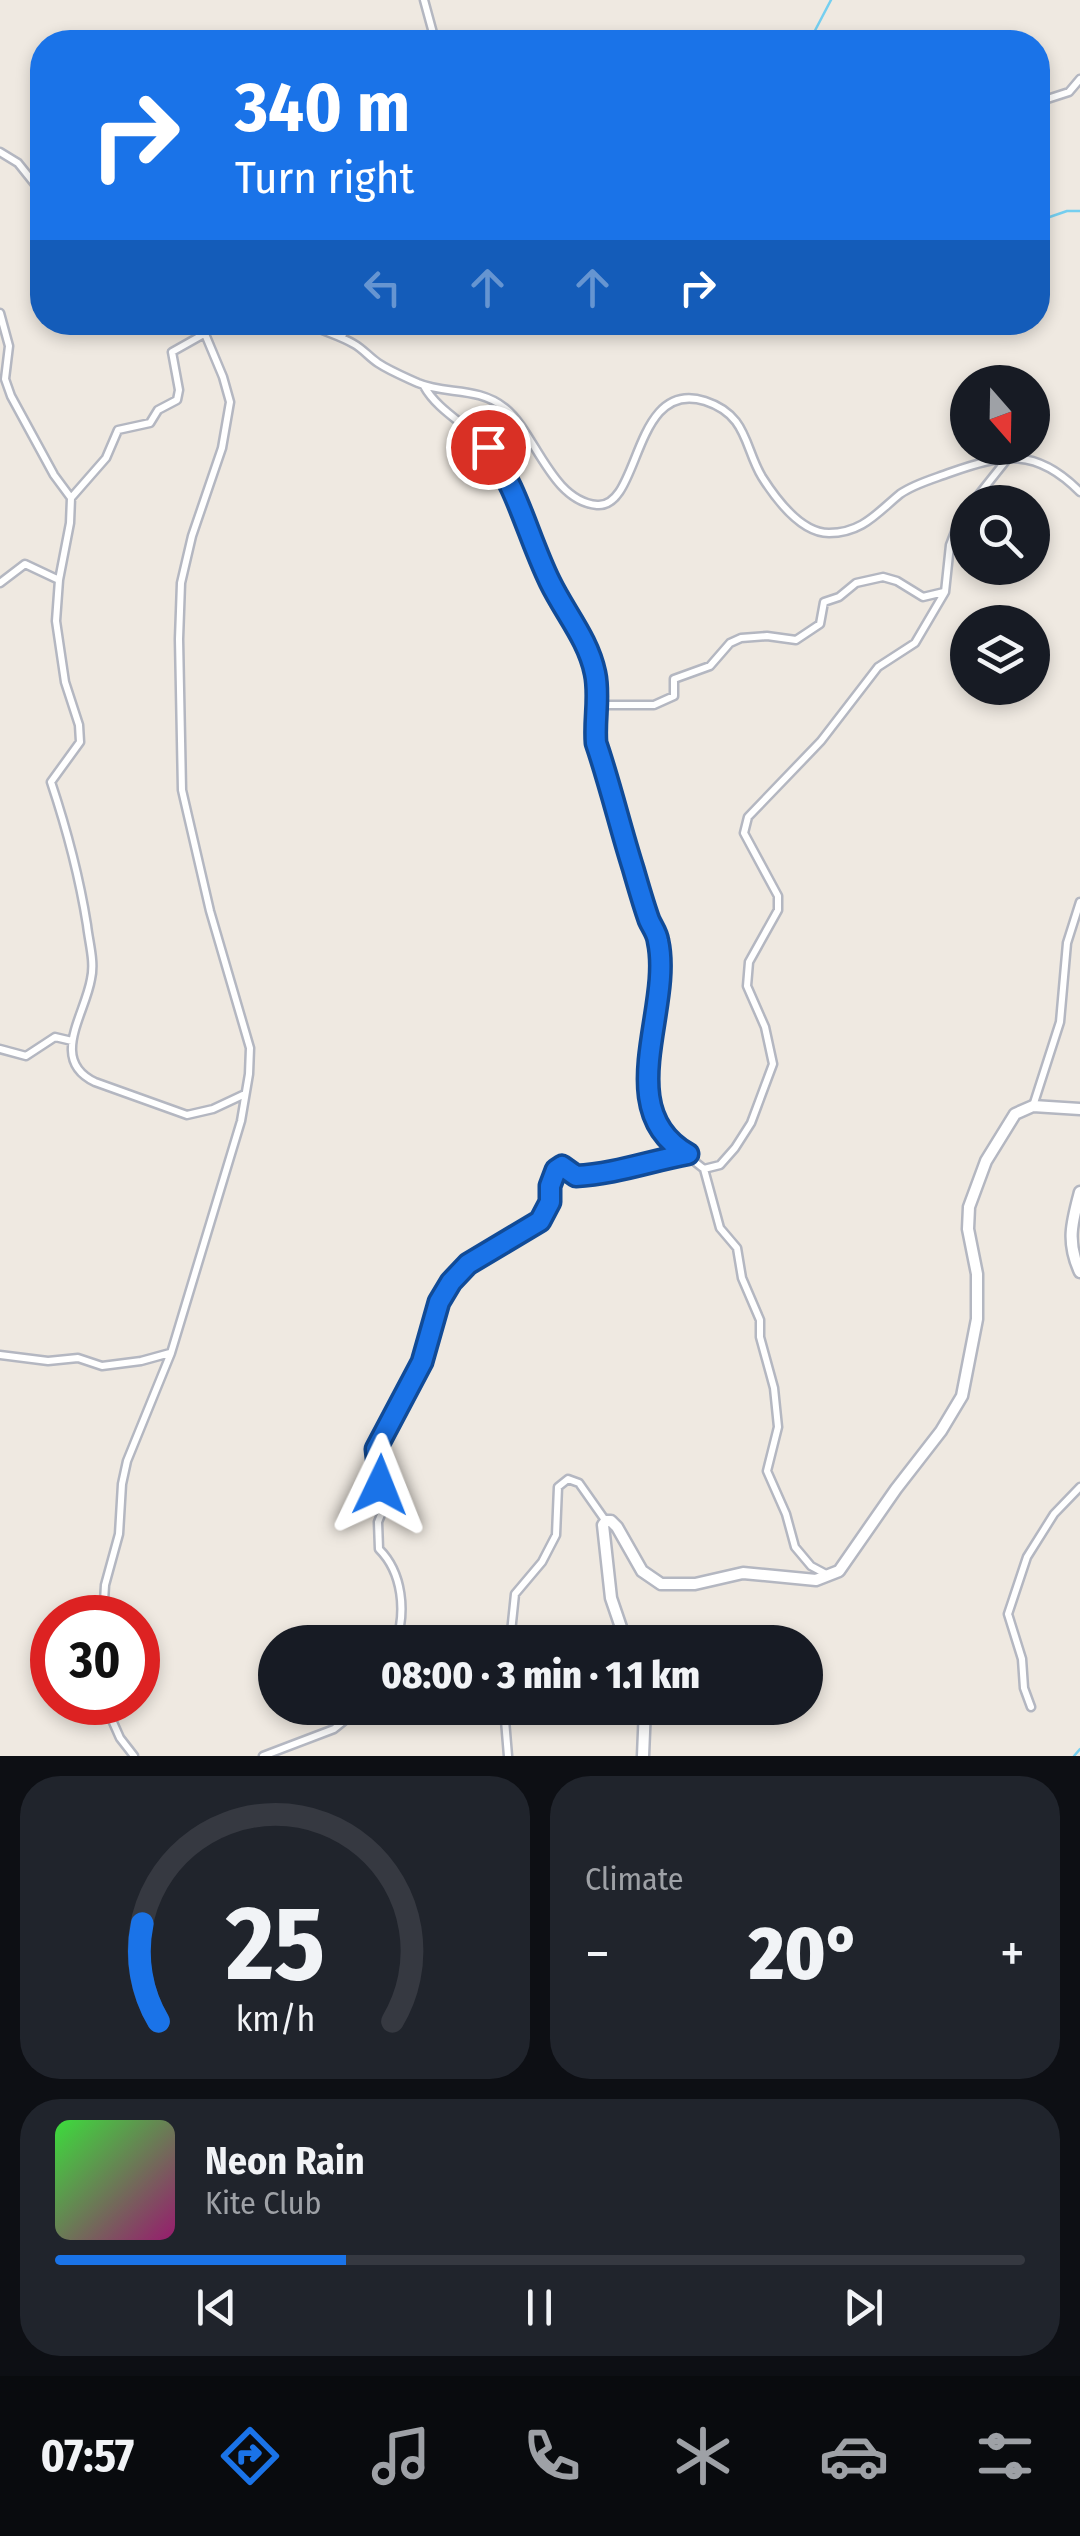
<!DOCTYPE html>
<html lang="en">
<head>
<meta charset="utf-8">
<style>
  :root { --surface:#171b24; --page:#20242c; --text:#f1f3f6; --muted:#9ea1a6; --line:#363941; --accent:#1a73e8 }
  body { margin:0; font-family:"Fira Sans Condensed",sans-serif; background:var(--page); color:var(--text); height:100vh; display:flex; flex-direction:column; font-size:38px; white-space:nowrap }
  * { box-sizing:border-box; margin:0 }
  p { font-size:32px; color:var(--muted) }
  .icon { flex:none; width:55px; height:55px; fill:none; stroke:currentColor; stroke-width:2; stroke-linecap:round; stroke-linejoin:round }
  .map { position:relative; height:1756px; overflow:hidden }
  .panel { display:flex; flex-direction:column; gap:20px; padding:20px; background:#0d0f14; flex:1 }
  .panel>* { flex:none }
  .guide { position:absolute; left:30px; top:30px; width:1020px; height:305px; border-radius:40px; box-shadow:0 5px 15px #0003; background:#1a73e8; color:#fff; overflow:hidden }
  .needle { width:65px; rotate:160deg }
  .fabs { position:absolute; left:950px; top:365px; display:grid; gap:20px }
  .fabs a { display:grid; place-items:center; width:100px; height:100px; border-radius:50%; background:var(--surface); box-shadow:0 5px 15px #0003; font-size:50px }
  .speed { position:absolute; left:30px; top:1595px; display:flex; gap:20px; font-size:50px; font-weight:700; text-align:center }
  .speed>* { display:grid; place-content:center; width:130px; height:130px; border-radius:50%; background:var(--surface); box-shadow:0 5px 15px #0003; line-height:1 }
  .speed .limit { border:15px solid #d22; background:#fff; color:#111 }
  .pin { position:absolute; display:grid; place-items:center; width:85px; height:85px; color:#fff; margin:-42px; border:5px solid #fff; border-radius:50%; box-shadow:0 2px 10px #0007 }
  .me { position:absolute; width:110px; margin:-55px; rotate:2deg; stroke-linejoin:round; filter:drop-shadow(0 0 8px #0008) }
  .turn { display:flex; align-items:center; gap:35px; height:210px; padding:0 40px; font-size:45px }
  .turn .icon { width:130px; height:130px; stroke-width:2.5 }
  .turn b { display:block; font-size:70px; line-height:85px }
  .lanes { display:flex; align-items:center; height:95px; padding:0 40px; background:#0003; justify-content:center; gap:50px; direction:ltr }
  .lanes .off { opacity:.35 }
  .big { font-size:75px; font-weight:800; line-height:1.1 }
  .panel .card { flex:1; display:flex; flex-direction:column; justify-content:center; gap:15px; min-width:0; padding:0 35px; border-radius:40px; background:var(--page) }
  .panel .dial { align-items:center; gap:0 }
  .dial svg { height:260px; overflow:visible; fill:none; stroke:var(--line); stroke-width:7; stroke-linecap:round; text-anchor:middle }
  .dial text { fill:var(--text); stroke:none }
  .song { display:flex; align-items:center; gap:30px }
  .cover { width:120px; height:120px; border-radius:15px; background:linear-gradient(135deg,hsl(120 70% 55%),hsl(320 70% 35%)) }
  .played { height:10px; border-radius:5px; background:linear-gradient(90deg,var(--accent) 30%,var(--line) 30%) }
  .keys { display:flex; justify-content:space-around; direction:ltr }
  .heat { display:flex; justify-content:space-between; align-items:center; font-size:55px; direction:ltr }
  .panel .tiles { flex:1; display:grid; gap:20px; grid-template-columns:1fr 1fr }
  .card:last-child { grid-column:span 2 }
  .trip { position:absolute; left:258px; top:1625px; width:565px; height:100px; border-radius:50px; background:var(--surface); box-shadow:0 5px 15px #0003; font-weight:800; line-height:100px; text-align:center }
  .menu { display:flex; height:160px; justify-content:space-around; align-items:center; background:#090b0e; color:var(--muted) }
  .menu .icon { width:70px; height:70px }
  .menu .on { color:var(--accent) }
  .menu b { font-size:45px; color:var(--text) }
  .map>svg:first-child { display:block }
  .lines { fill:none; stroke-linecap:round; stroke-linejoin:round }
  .stream { stroke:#75cff0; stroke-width:2.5 }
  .street-casing { stroke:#b4b7c1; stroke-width:11 }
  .secondary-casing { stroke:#b4b7c1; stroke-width:15 }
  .street { stroke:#fff; stroke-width:6 }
  .secondary { stroke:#fff; stroke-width:10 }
  .route-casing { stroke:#114b97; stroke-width:25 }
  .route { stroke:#1a73e8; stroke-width:18 }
</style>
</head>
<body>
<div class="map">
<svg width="1080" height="1756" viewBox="0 0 1080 1756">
  <rect width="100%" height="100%" fill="#efe9e1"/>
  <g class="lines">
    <!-- stream -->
    <path class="stream" d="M809 42 831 0
      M1038 221 1067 211H1080
      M1074 1756 1080 1749"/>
    <!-- street casing -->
    <g class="street-casing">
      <path id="street" d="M424 0 433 33 432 42
        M1038 102 1069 92 1080 79
        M0 152 18 163 42 193
        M0 313 9 346 5 379 11 396 54 475 71 498 70 523 59 580 56 621 65 682 79 725 80 742 51 782C67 830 79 875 87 925 89 943 95 962 91 979 85 1015 49 1060 95 1082L187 1115 213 1109 245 1094
        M305 322C321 331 339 335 354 344 363 349 369 357 378 363 390 371 405 377 418 383 446 395 477 386 505 408 535 432 551 501 597 505 641 509 632 378 705 401 748 415 744 447 762 477 776 499 801 533 829 533 862 533 877 513 900 494 914 484 933 479 949 473 1003 454 1036 447 1080 492
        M342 338 346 322
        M424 386C439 413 471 426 490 450 521 490 529 540 551 584 562 604 583 632 590 651 600 683 593 711 595 743L645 907 658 939V1012L647 1068 649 1093 657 1126 666 1139 704 1169 720 1228 737 1248 742 1278 760 1320V1337L774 1388 778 1427 767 1471 786 1514 795 1547 811 1566 826 1574
        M71 498 106 458 118 430 150 423 158 410 177 400 179 390 172 352 204 334
        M973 502 1008 458
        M0 583 25 564 59 580
        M596 705H654L674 696V679L710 666 730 643 741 638 767 636 796 640 820 624 824 602 839 597 856 583 883 577 897 581 923 597 944 592
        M0 1049 26 1056 55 1037 72 1041
        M1033 1106 1060 1022 1067 943 1080 902
        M704 1169 720 1165 735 1148 751 1123 773 1064 765 1027 747 986 749 962 778 910V896L744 833 748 817 821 741 878 667 915 643 945 592 950 545 960 519 968 510
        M0 1355 48 1361 78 1358 102 1366 141 1361 170 1353
        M103 1618 105 1585 119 1534 122 1484 127 1461 171 1353 241 1121 249 1074 250 1048 210 911 182 790 179 639 181 583 192 536 222 448 230 402 223 377 200 322
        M396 1642C406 1612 403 1573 379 1549L378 1522 382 1512 376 1449 422 1362 439 1302 451 1282 468 1264 541 1221 550 1202V1186L556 1170 562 1166 576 1176 614 1174 654 1160 688 1155
        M510 1642 515 1594 542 1562 556 1535 558 1487 568 1479 579 1483 605 1520
        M104 1702 120 1738 134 1756
        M1031 1707 1024 1688 1022 1659 1008 1614 1027 1557 1054 1514 1080 1487
        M504 1708 508 1756
        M263 1756 334 1729 360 1708"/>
    </g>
    <!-- secondary casing -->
    <g class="secondary-casing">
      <path id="secondary" d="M1080 1192C1072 1222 1066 1242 1080 1272
        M626 1642 611 1598 603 1525 606 1521H611L617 1527 642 1571 661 1584H695L743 1573 816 1580 839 1571 896 1489 941 1431 962 1396 977 1319V1274L968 1229 969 1207 986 1161 1015 1114 1033 1106 1080 1109
        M643 1756 645 1708"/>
    </g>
    <!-- street -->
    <use href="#street" class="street"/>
    <!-- secondary -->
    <use href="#secondary" class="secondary"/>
  </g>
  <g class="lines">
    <!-- route casing -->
    <g class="route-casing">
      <path id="route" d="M380 1485 376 1449 422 1362 439 1302 451 1282 468 1264 540 1221 550 1202V1186L556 1170 562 1166 576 1176C615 1174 650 1161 688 1154 610 1110 673 1009 658 941 657 933 652 927 649 920 643 903 638 885 633 868 620 827 610 784 596 743 594 719 600 696 595 673 588 639 565 613 550 582 528 537 518 489 488 447"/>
    </g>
    <!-- route -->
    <use href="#route" class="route"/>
  </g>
</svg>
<div class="fabs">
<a><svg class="needle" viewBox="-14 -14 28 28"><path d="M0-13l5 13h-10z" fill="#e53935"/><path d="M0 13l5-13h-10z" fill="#9ea1a6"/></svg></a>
<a><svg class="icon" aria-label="search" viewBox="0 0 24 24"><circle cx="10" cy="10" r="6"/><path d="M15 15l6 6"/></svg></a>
<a><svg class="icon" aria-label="layers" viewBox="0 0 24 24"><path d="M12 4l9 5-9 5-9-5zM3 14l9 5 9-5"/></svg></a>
</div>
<div class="speed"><div class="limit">30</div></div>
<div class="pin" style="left:488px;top:447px;background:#d93025"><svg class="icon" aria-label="arrive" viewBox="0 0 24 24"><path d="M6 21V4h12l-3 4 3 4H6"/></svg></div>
<svg class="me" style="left:380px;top:1485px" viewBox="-20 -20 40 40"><path d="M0-17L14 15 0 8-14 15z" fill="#1a73e8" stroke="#fff" stroke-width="4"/></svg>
<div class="trip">08:00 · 3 min · 1.1 km</div>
<div class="guide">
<div class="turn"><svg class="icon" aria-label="right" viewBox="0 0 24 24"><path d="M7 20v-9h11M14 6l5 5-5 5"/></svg><div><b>340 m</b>Turn right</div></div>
<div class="lanes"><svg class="icon off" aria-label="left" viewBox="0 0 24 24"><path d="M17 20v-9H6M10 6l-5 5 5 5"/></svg><svg class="icon off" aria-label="ahead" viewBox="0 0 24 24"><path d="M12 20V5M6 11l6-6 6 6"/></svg><svg class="icon off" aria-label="ahead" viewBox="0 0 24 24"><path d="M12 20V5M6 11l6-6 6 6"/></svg><svg class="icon" aria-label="right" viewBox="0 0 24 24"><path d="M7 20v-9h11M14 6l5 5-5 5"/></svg></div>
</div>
</div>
<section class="panel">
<div class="tiles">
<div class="card dial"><svg viewBox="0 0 100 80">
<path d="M14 69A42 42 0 1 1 86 69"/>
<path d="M14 69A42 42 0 0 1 9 39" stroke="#1a73e8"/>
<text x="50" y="56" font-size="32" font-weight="700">25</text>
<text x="50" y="72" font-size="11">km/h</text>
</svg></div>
<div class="card"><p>Climate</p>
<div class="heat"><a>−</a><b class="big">20°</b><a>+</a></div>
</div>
<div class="card">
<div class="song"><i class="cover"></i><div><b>Neon Rain</b><p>Kite Club</p></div></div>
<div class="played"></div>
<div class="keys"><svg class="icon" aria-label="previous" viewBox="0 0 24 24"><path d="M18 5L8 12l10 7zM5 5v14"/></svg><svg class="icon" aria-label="pause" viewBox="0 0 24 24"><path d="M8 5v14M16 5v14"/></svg><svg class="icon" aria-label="next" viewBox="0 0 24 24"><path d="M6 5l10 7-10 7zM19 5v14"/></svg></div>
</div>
</div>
</section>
<nav class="menu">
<b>07:57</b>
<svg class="icon on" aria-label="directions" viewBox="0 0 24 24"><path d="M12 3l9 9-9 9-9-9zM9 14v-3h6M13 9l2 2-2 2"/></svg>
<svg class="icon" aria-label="music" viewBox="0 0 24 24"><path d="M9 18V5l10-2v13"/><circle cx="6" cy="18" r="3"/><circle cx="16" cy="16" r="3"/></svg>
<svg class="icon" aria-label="phone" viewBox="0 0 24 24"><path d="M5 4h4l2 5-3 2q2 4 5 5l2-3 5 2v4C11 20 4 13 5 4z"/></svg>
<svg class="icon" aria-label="climate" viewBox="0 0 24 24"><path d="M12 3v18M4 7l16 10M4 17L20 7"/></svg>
<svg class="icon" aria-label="car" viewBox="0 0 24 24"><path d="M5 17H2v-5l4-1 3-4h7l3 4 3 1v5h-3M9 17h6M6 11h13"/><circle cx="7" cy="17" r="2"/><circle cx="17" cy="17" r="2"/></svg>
<svg class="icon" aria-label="filters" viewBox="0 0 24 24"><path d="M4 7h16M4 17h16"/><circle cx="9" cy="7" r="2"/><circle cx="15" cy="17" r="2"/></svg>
</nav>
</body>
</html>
